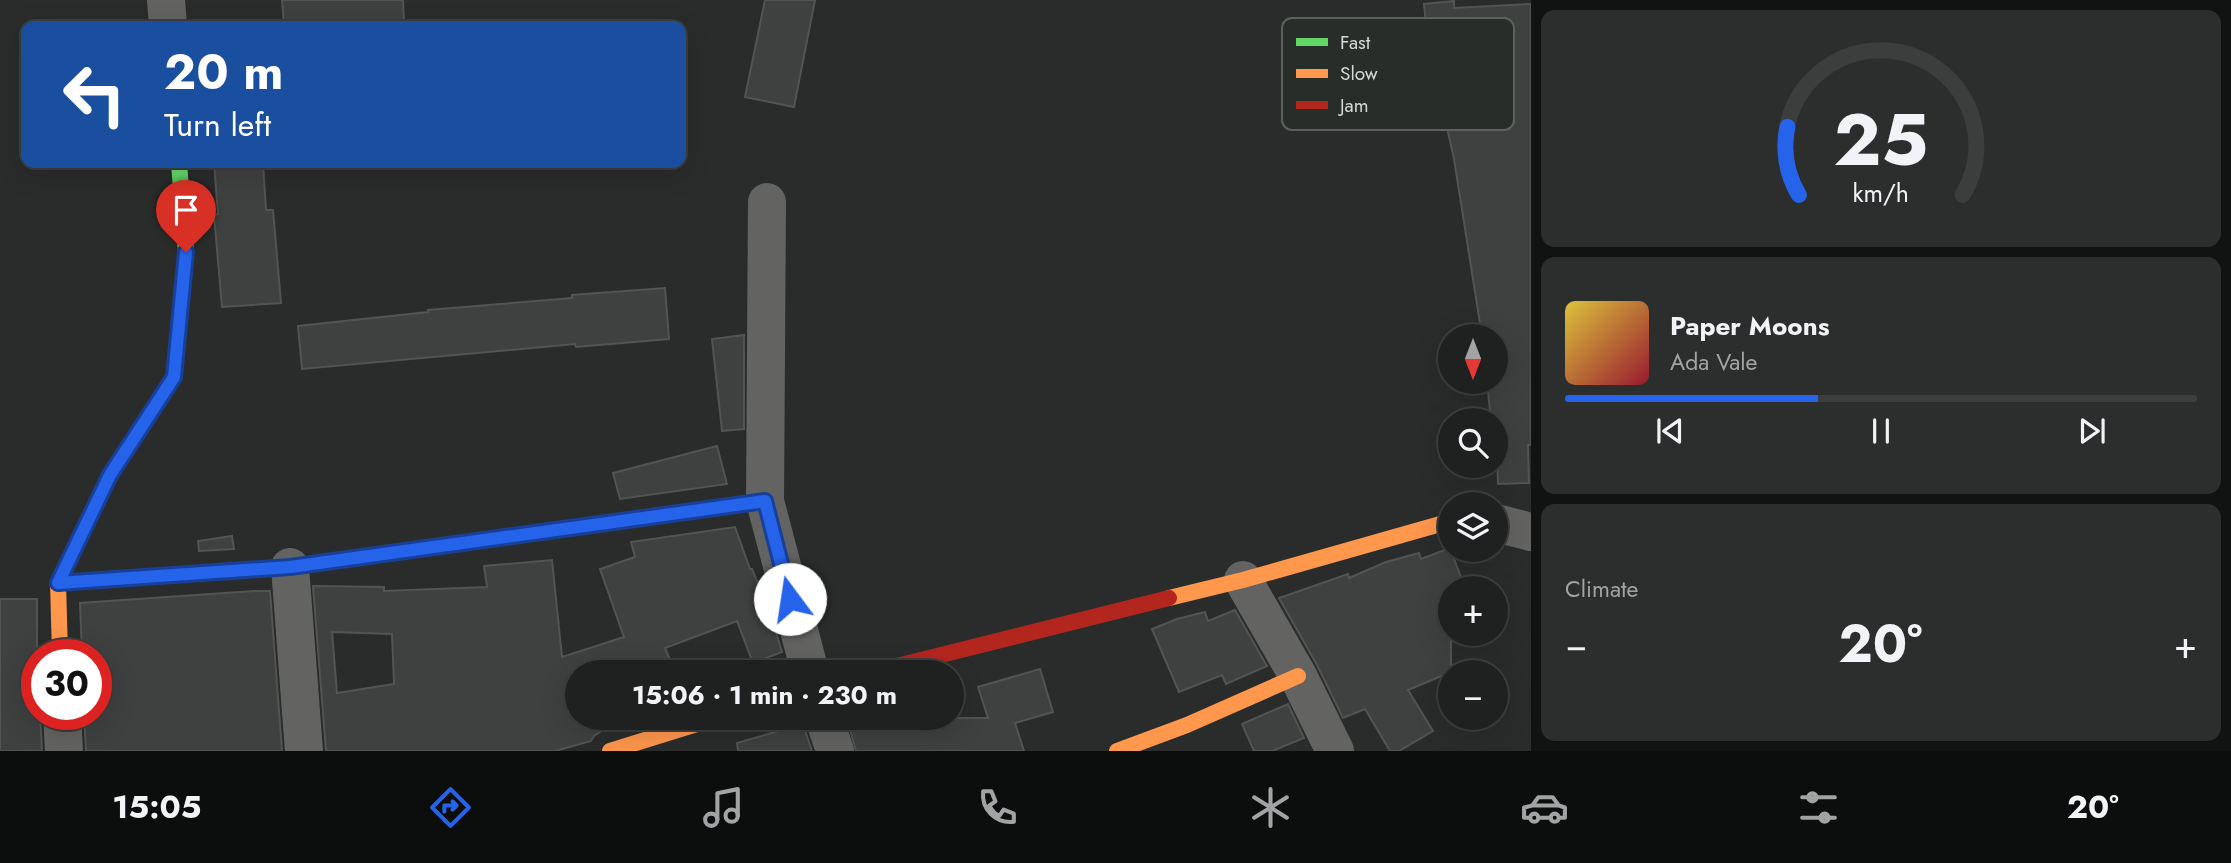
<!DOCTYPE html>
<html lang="en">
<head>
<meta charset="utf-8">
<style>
  :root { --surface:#1f2120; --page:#2c2e2d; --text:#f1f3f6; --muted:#a1a3a5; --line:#3c3e3e; --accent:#2563eb }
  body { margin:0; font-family:Jost,sans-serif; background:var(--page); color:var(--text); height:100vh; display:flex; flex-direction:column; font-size:26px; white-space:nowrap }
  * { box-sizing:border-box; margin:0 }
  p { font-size:23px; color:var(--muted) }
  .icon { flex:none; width:38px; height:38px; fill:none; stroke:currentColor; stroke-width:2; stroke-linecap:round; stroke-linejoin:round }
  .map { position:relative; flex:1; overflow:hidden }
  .sheet { display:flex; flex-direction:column; gap:10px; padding:10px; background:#111212; width:700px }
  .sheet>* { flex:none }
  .hud { position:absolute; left:21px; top:21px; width:665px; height:147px; border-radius:14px; box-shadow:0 7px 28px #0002,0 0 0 2px var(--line); background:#1a4fa0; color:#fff; overflow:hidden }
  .needle { width:46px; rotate:180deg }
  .controls { position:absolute; left:1438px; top:324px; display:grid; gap:14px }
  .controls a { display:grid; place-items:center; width:70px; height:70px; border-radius:50%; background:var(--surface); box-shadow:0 7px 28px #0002,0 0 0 2px var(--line); font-size:35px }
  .speed { position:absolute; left:21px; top:639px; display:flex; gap:14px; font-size:35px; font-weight:700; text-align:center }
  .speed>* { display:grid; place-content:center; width:91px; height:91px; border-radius:50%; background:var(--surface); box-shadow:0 7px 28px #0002,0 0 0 2px var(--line); line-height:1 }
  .speed .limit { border:10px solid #d22; background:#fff; color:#111 }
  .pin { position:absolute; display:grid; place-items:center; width:60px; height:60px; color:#fff; margin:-72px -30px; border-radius:50% 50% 50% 0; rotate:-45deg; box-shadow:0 0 7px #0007 }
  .pin .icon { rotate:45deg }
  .me { position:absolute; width:77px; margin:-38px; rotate:346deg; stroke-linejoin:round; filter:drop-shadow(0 0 5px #0008) }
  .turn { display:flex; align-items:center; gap:24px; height:147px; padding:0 28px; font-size:32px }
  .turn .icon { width:91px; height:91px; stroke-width:2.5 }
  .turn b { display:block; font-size:49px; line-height:60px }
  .big { font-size:52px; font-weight:700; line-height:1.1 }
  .sheet .widget { flex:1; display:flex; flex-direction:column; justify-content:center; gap:10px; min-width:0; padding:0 24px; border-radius:14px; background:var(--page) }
  .sheet .dial { align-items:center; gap:0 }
  .dial svg { height:182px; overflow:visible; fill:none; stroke:var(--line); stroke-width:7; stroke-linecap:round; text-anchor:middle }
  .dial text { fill:var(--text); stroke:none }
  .song { display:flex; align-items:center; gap:21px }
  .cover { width:84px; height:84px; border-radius:10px; background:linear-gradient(135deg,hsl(50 70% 55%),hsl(350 70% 35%)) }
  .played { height:7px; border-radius:4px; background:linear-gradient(90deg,var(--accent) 40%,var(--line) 40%) }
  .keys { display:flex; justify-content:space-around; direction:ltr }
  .heat { display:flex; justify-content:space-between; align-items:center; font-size:38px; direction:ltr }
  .trip { position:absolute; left:565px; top:660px; width:399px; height:70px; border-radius:35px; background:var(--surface); box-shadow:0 7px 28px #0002,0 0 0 2px var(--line); font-weight:700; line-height:70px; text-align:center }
  .menu { display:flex; height:112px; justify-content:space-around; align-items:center; background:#0c0d0d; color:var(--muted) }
  .menu .icon { width:49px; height:49px }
  .menu .current { color:var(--accent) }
  .menu b { font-size:32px; color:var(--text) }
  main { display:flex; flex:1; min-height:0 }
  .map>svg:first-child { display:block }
  .building { fill:#3e4140; stroke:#525453; stroke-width:2; fill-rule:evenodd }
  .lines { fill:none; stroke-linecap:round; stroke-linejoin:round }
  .street { stroke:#636362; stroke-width:38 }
  .fast { stroke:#63d668; stroke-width:16 }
  .slow { stroke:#ff974d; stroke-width:16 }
  .jam { stroke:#b3261e; stroke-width:16 }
  .route-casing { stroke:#184099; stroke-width:18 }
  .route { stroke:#2563eb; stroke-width:12 }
  .key { fill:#282d2a; stroke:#5c615e; stroke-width:2 }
  .key-label { font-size:19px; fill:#d5d9d6 }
</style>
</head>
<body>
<main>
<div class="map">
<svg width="1531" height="751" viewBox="0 0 1531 751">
  <rect width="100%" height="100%" fill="#292c2a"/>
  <!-- building -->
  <path class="building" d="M282 0H403L404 22 335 26H284Z
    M765 0H815L794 107 745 97Z
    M1454 1V8L1531 4V445H1528L1529 483 1498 484 1496 420H1491L1487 382H1496V336H1482L1454 159 1444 114H1440L1436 74 1431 75 1424 4Z
    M214 163H263L266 210H273L281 303 222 307 214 215 218 214Z
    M665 288 669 339 576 347 575 344 302 369 298 326 428 312V310L572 298V295Z
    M744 335V429L722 431 712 339Z
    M717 446 727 484 620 499 613 473Z
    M735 527 750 569H752L769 610 782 652 753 663 737 621 665 648 675 672H578V718H644L603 730 594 736 591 741 555 751H326L313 586 384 587V591L487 587 484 566 552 560 562 657 624 637 600 569 635 557 631 542ZM332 632 392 634 394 684 337 693Z
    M232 536 234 549 199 551 198 541Z
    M1450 548 1465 588H1451V672L1408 690 1433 731 1399 751H1390L1365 709 1343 718 1317 665 1279 598 1348 574 1349 578 1386 562 1419 553 1421 559Z
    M254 591H270L282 751H86L84 714H96V654H82L80 603Z
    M0 599H37V714H40L42 751H0Z
    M1235 610 1267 666 1226 684 1222 675 1179 692 1152 629 1177 619 1205 612 1208 621Z
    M1040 669 1053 712 1015 723 1024 751H856L847 718H988L978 687Z
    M1288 704 1304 738 1272 751H1254L1242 724Z
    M803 724 812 751H738L737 743Z"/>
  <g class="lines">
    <!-- street -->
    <path class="street" d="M166 0 168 26
      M767 202 765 501 810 672
      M1496 523 1531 532
      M290 567 304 751
      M1243 580 1298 676 1335 751
      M62 714 64 751
      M824 718 835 751"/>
    <!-- fast -->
    <path class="fast" d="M175 366 186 252 179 163
      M58 583 290 567 442 546"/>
    <!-- slow -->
    <path class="slow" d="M655 516 765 501
      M1169 598 1243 580 1451 521
      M60 654 58 583 110 475 174 377 175 366
      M610 751 716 718
      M1117 751 1187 725 1298 676"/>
    <!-- jam -->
    <path class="jam" d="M442 546 655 516
      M873 672 1169 598"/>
  </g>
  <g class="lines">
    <!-- route casing -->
    <g class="route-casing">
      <path id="route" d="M186 252 174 377 110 475 58 583 290 567 765 501 790 599"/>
    </g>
    <!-- route -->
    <use href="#route" class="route"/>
  </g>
  <!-- legend -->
  <rect x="1282" y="18" width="232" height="112" rx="10" class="key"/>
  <rect x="1296" y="38" width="32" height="8" fill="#63d668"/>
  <rect x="1296" y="69" width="32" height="9" fill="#ff974d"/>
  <rect x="1296" y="101" width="32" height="8" fill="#b3261e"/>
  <g class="key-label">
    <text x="1340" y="49">Fast</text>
    <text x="1340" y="80">Slow</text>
    <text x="1340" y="112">Jam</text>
  </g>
</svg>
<div class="controls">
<a><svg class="needle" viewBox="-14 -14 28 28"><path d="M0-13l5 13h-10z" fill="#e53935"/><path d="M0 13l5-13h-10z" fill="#a1a3a5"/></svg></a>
<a><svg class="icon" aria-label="search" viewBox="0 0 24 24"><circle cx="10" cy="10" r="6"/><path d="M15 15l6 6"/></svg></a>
<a><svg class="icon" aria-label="layers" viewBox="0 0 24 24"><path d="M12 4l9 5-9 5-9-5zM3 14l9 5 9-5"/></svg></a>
<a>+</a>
<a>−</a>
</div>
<div class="speed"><div class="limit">30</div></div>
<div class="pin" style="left:186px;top:252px;background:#d93025"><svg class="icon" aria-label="arrive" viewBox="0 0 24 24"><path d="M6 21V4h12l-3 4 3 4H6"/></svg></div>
<svg class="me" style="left:790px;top:599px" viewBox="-20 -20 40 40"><circle r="19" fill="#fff"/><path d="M0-13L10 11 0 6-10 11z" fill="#2563eb"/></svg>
<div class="trip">15:06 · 1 min · 230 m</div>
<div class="hud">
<div class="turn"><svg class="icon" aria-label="left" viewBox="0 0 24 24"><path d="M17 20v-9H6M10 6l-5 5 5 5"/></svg><div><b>20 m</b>Turn left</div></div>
</div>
</div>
<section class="sheet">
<div class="widget dial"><svg viewBox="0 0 100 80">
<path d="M14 69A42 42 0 1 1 86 69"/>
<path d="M14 69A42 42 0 0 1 9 39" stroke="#2563eb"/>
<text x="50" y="56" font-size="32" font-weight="700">25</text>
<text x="50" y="72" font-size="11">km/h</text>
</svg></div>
<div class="widget">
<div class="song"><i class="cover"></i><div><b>Paper Moons</b><p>Ada Vale</p></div></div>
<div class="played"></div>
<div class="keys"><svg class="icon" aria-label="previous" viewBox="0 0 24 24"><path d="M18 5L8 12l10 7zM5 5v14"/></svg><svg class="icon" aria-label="pause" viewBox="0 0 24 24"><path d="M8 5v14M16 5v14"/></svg><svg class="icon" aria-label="next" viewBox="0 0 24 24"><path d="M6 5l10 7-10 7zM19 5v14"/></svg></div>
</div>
<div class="widget"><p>Climate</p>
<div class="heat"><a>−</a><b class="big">20°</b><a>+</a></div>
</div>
</section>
</main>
<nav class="menu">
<b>15:05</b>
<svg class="icon current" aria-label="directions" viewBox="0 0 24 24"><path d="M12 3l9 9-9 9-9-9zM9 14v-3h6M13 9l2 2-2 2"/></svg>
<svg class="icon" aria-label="music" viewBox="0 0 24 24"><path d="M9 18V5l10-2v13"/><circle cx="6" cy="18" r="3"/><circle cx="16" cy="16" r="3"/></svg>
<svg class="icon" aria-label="phone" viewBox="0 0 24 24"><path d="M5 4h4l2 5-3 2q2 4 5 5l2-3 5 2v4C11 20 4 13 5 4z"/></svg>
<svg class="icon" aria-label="climate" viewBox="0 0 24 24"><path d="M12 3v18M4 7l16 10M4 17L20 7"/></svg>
<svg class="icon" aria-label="car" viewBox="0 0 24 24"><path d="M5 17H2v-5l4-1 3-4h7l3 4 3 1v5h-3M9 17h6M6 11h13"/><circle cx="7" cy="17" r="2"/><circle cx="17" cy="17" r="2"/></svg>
<svg class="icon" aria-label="filters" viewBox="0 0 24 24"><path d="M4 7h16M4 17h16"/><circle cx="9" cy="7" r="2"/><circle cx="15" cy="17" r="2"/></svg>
<b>20°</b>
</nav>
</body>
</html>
